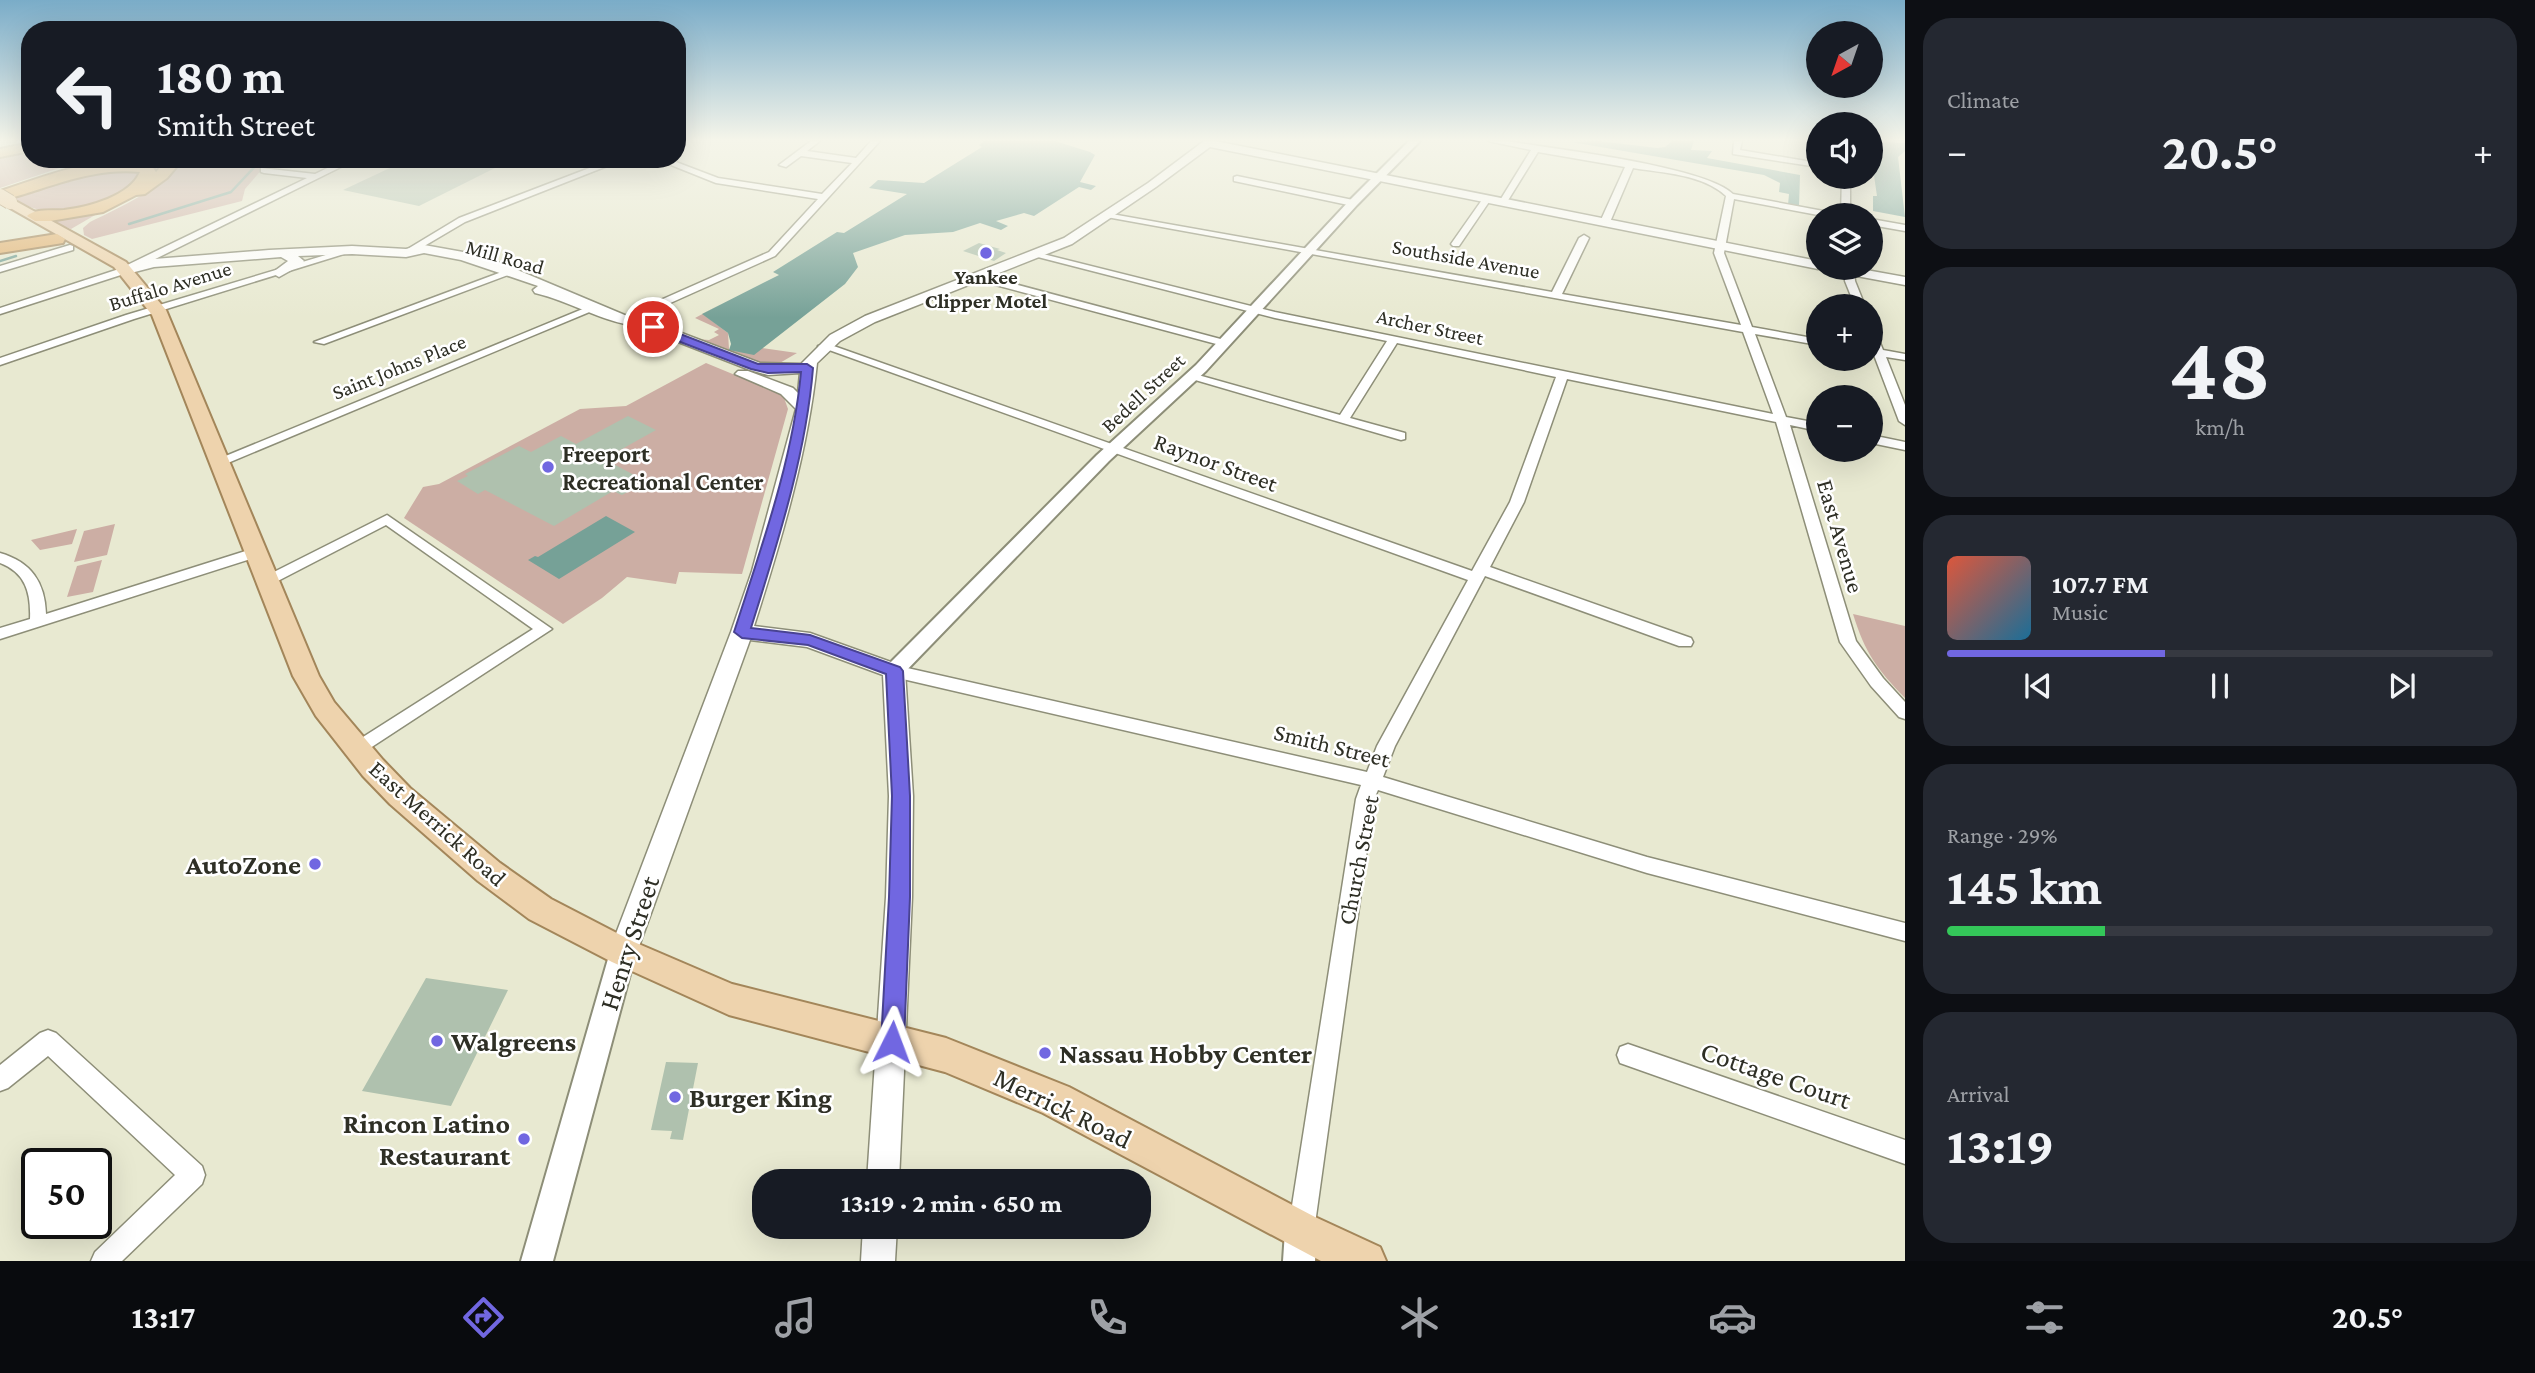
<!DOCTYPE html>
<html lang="en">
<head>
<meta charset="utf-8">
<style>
  :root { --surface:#171b24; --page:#242831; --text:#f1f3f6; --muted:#9ea1a6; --line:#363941; --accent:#7167e1 }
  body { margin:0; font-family:"Crimson Pro",serif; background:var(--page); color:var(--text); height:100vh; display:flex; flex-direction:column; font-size:26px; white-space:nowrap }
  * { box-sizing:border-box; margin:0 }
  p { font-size:23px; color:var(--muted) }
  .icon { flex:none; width:38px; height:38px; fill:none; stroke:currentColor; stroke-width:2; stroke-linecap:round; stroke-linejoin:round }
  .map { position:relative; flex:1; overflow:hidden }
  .drawer { display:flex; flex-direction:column; gap:18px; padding:18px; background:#0d0f14; width:630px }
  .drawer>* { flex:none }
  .top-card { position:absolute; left:21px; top:21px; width:665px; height:147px; border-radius:28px; box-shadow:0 7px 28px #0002; background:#171b24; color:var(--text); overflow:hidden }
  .needle { width:46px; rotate:220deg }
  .tools { position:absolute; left:1806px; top:21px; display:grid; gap:14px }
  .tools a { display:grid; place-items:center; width:77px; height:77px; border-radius:50%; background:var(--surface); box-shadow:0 7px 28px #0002; font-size:35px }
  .speed { position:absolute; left:21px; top:1148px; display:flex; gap:14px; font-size:35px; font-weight:700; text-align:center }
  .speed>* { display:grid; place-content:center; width:91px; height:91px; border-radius:50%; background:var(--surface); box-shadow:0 7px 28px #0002; line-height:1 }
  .speed .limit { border:4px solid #111; border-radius:10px; background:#fff; color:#111 }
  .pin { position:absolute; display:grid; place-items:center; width:60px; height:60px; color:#fff; margin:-30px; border:4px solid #fff; border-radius:50%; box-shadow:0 2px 7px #0007 }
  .me { position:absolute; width:77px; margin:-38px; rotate:3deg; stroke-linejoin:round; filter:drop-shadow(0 0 5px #0008) }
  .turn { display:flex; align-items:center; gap:24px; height:147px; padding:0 21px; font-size:32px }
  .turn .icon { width:91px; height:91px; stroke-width:2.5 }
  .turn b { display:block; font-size:49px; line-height:60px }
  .big { font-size:52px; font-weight:700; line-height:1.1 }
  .drawer .tile { flex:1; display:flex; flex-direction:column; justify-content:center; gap:10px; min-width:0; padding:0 24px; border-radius:28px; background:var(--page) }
  .drawer .dial { align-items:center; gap:0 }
  .dial b { font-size:91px; line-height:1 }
  .song { display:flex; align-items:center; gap:21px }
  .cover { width:84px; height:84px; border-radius:10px; background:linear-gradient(135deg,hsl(10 70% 55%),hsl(200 70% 35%)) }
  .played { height:7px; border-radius:4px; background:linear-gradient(90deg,var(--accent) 40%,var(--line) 40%) }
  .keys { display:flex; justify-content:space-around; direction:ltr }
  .heat { display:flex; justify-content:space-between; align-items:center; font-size:38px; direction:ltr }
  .charge { height:10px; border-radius:5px; background:linear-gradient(90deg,#34c759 29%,var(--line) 0) }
  .trip { position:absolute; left:752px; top:1169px; width:399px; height:70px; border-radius:28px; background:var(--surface); box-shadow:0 7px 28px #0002; font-weight:700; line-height:70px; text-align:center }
  .tabs { display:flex; height:112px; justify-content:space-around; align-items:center; background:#090b0e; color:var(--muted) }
  .tabs .icon { width:49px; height:49px }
  .tabs .current { color:var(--accent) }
  .tabs b { font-size:32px; color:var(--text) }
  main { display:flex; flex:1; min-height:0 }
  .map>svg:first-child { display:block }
  .green { fill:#ccaea4 }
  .water { fill:#76a197 }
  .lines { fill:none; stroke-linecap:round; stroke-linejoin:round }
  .stream { stroke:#76a197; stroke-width:2.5 }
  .building { fill:#afc1ae }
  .minor-casing { stroke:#8d8e78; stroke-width:3 }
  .tertiary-casing { stroke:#8d8e78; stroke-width:4 }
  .secondary-casing { stroke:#8d8e78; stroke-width:3 }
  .primary-casing { stroke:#a3865a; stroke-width:4 }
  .motorway-casing { stroke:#a3865a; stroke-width:4 }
  .minor { fill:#fff; fill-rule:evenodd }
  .tertiary { fill:#fff; fill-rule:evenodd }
  .secondary { fill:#fff; fill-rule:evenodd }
  .primary { fill:#eed3ad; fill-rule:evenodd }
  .motorway { fill:#e2b577; fill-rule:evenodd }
  .primary-bridge-casing { stroke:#a3865a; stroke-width:16; stroke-linecap:butt }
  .primary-bridge { stroke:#eed3ad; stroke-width:14 }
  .route { fill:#7167e1; stroke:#494392; stroke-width:2 }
  .poi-dot { fill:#7167e1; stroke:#fff; stroke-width:2.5 }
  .labels { text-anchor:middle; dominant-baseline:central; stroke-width:5; stroke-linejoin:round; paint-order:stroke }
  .far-street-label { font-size:21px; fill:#2e2f25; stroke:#fff }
  .far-poi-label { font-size:21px; font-weight:bold; fill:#2e2f25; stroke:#fff }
  .poi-label { font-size:24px; font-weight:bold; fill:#2e2f25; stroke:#fff; text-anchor:start }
  .street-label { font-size:24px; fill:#2e2f25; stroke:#fff }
  .near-poi-label { font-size:28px; font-weight:bold; fill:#2e2f25; stroke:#fff; text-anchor:start }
  .near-street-label { font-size:28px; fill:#2e2f25; stroke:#fff }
</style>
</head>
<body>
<main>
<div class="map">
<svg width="1905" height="1261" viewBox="0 0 1905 1261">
  <rect width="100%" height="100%" fill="#e8e9d1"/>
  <!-- green -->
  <path class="green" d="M30 149V159H86L0 188V154Z
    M122 159H172L128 196 71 229 48 220 99 209 153 173 104 165Z
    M184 159H271L245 189 242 201 92 239 84 235 83 228 90 222C125 205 159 190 184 159Z
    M140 168 142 178C101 206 63 227 15 200L13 195 93 170Z
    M721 304 703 314 728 333 729 349 754 354 762 348 797 353 778 364H762L697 339 709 340 719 335 714 332 719 329 695 318Z
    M706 363 783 395 788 409 742 574 679 572 676 584 627 577 602 598 563 624 404 518 423 487 439 484 580 409 626 406Z
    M115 524 107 555 74 562 84 531Z
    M77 529 72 544 40 550 31 540Z
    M102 560 93 592 67 597 77 566Z
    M1853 614 1905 626V698C1877 669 1865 653 1853 614Z"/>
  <!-- water -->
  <path class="water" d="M984 141H1055L1090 152 1095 155 1080 182 1096 186 1091 190 1079 187 1034 216 1024 213 996 221 1008 226 1001 230 980 223 953 232 905 235 853 253 858 267 845 284 754 355 729 350 731 344 728 333 702 314 779 275 773 272 837 232 844 233 907 194 869 188 878 180 924 183 982 147 979 145Z
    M1599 141 1657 148 1665 147 1672 141H1694L1691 150 1712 151 1707 158 1800 175 1799 207 1788 205 1789 194 1779 192 1780 183 1764 175 1571 142Z
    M1872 141 1905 143V151L1898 157 1905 217 1873 211V196H1877L1871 155Z
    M606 516 635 532 559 579 528 560 535 556 538 557Z"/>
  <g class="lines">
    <!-- stream -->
    <path class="stream" d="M129 224 231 192 262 159
      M0 261 16 256"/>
  </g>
  <!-- building -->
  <path class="building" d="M409 159H448L497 167 419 206 343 190Z
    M979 243 1000 249 997 250 1006 253 994 261 963 251Z
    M628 416 656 430 604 459 636 476 630 479 640 485 622 495 613 491 554 526 485 490 478 494 457 481 468 476 465 474 519 446 531 452 561 436 576 444Z
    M426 978 508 990 451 1106 362 1091Z
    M666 1062 698 1063 683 1140 670 1139 672 1131 651 1130Z"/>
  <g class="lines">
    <!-- minor casing -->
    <g class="minor-casing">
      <path id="minor" d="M811 141H820L807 151 856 158 871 141H880L775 256 628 322H620V318L769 252 818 199 716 183 656 159H668L718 178 822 194 852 163 801 156 786 167 779 165Z
        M1488 141H1507C1553 149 1705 166 1733 194L1834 213 1835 215H1818L1734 199 1724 253 1752 327 1818 339V345L1755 334 1786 417 1818 423V431L1790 425 1856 641 1883 678 1905 702V719L1899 717 1871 686 1840 642 1776 422 1567 379 1524 502 1490 567 1691 638 1693 642 1691 646H1679L1485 576 1395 746 1383 777 1647 857 1905 923V941L1647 873 1378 790 1374 799 1314 1231 1310 1240 1301 1244 1292 1240 1288 1231 1356 799 1361 785 894 677 886 671 894 665 1367 772 1377 746 1468 580 818 346 828 344 1472 571 1510 502 1556 377 1397 343 1350 418 1405 433V439L1401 440 1185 377 1191 373 1340 415 1387 341 1275 318 1030 255 1035 252 1275 312 1773 414 1743 332 1101 216 1106 213 1552 292 1579 238 1584 235 1589 238 1562 294 1741 325 1714 253 1726 196C1703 174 1662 173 1633 168L1610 222 1605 225 1600 222 1625 167 1538 152 1507 202 1503 205 1499 202 1531 150Z
        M1734 141H1742L1740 150 1818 163V167L1733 154Z
        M346 159H357L127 273 0 314V308L119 269 307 178 264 173 261 172V168L315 174Z
        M613 159H625L465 222 409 255 401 253 459 218Z
        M1237 176 1353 200 1357 203 1353 206 1234 181V177Z
        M1842 177H1850V215H1841Z
        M1484 197 1491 199 1459 246H1453L1451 244Z
        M1871 219 1905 225V231L1871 225Z
        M70 245 73 246V250L0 272V266Z
        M349 248 357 250 134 319 0 365V358L126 315Z
        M1844 268H1854L1855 281 1865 306H1855L1845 281Z
        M507 270 516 272 324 344 314 342Z
        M977 274 1228 341 1230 343 1220 345 973 279V275Z
        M590 306 599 308 223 465 218 466 211 462Z
        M1871 330 1876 333 1883 350 1905 354V360L1886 357 1905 405V425L1899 421 1874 355 1871 354Z
        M1871 435 1905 442V450L1871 443Z
        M387 515 552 629 358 756 352 754 349 749 352 744 533 629 386 525 272 584 267 586 260 581 262 578Z
        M255 548 260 550 262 553 260 556 0 639V628L30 619C31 593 26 573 0 563V553C31 562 45 582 46 614Z
        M48 1030 56 1033 202 1166 205 1175 202 1184 122 1261H91L95 1252 175 1175 48 1056 8 1088 0 1091V1065L40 1033Z
        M1628 1044 1905 1140V1164L1620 1063 1617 1055 1620 1047Z"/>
    </g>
    <!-- tertiary casing -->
    <g class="tertiary-casing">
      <path id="tertiary" d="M1409 141H1420L1357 205 1206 371 1109 461 901 676H887L884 671 887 666 1097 455 1196 365 1349 201Z
        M623 940 632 944 636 952 553 1261H521L610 952 614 944Z
        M1301 1215 1312 1220 1317 1231 1315 1261H1283L1285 1231 1290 1220Z"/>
    </g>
    <!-- secondary casing -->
    <g class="secondary-casing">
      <path id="secondary" d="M1204 141H1215L1818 261V268H1823L1818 269 1210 147 1156 187 1072 244 875 322 840 341 817 363C808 452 781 541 754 626L810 633 902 666 905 671 913 796 912 897 899 1181H867L886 897 889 796 883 675 807 647 750 640 637 952 633 961 623 965 613 961 609 952 731 632 752 571 796 409 781 394 735 374 738 371H748L793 388 798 393 800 373 768 375 750 370 637 326C602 322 570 301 535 293L533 290 538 286 461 260 424 253 406 257 352 254 298 256 304 261 302 264 279 277 272 273 288 261 281 257 154 267 123 275 116 271 118 268 154 259 269 250 352 246 406 249 424 245 463 252 501 263 627 316 645 319 760 363 801 364 830 335 865 316 1064 238 1148 183Z
        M1828 268H1855L1905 277V285L1835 272Z
        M863 1227H897L895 1261H861Z"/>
    </g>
    <!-- primary casing -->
    <g class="primary-casing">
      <path id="primary" d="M10 198 126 262 166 310 319 676 334 702 383 760 410 788 500 863 551 899 634 942 732 984 946 1038 1069 1087 1315 1217 1380 1247 1386 1261H1321L1043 1113 945 1072 729 1015 612 962 529 919 478 881 390 804 363 776 316 716 293 676 152 315 114 267 5 205V199Z"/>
    </g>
    <!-- motorway casing -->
    <g class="motorway-casing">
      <path id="motorway" d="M30 143V151L0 157V149Z
        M168 159H183L167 178 145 194 136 195 103 212 50 221H35L27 216C35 208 52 211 64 210 89 207 130 196 140 172 91 167 47 189 0 201V191C48 176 101 152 151 165L156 172Z
        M57 234 65 239 63 243 0 253V243Z"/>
    </g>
    <!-- minor -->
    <use href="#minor" class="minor"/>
    <!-- tertiary -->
    <use href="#tertiary" class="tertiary"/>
    <!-- secondary -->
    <use href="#secondary" class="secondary"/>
    <!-- primary -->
    <use href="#primary" class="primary"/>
    <!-- motorway -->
    <use href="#motorway" class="motorway"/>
    <!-- primary-bridge casing -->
    <g class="primary-bridge-casing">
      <path id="primary-bridge" d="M0 196 10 202"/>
    </g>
    <!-- primary-bridge -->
    <use href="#primary-bridge" class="primary-bridge"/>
  </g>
  <!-- sky -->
  <linearGradient id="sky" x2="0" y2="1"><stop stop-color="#7aacc8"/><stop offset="0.44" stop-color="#f5f5ea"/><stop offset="1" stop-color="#f5f5ea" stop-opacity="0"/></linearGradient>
  <rect width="1905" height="318" fill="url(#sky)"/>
  <!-- route -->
  <path class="route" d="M649 325H657L758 364H807L813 368C806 456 777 544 751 628L810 635 900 667 903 671 910 796V897L904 1042 900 1050 892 1053 884 1050 881 1042 889 897 892 796 886 674 808 645 742 638 734 632C761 548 793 460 801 372L768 373 751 369 649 330Z"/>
  <!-- markers -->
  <g class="poi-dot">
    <circle cx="986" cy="253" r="7"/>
    <circle cx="548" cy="467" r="7"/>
    <circle cx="315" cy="864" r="7"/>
    <circle cx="437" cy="1041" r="7"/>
    <circle cx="1045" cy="1053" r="7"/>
    <circle cx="675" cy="1097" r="7"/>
    <circle cx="524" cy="1139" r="7"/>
  </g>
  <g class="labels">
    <!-- far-street labels -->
    <g class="far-street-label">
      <text transform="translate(505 257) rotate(16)">Mill Road</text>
      <text transform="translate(1466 259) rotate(10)">Southside Avenue</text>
      <text transform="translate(170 286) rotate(-17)">Buffalo Avenue</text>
      <text transform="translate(1430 327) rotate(12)">Archer Street</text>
      <text transform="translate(399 367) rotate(-22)">Saint Johns Place</text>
      <text transform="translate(1143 393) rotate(-43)">Bedell Street</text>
    </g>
    <!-- far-poi labels -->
    <g class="far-poi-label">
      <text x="986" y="277">Yankee<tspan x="986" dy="24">Clipper Motel</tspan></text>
    </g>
    <!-- poi labels -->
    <g class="poi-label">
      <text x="562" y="453">Freeport<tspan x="562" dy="28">Recreational Center</tspan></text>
    </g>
    <!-- street labels -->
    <g class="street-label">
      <text transform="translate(1216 462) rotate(20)">Raynor Street</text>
      <text transform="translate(1841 536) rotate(74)">East Avenue</text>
      <text transform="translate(1332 745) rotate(14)">Smith Street</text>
      <text transform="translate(438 823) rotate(42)">East Merrick Road</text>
      <text transform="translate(1358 860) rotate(-79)">Church Street</text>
    </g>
    <!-- near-poi labels -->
    <g class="near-poi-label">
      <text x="301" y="864" text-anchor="end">AutoZone</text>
      <text x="451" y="1041">Walgreens</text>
      <text x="1059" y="1053">Nassau Hobby Center</text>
      <text x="689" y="1097">Burger King</text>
      <text x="510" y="1123" text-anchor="end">Rincon Latino<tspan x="510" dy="32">Restaurant</tspan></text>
    </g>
    <!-- near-street labels -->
    <g class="near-street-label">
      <text transform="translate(629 943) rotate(-72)">Henry Street</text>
      <text transform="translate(1776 1075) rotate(19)">Cottage Court</text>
      <text transform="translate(1063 1108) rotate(26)">Merrick Road</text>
    </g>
  </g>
</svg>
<div class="tools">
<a><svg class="needle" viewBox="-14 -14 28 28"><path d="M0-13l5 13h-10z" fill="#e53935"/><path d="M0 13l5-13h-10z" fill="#9ea1a6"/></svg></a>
<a><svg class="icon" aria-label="sound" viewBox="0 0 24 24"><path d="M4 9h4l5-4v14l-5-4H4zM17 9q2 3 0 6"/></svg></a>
<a><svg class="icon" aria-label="layers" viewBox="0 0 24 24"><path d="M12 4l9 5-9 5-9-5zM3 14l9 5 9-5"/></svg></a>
<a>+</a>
<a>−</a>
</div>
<div class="speed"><div class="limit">50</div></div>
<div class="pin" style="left:653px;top:327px;background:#d93025"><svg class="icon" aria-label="arrive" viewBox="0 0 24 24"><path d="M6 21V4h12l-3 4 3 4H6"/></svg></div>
<svg class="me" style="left:892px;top:1042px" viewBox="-20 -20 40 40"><path d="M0-17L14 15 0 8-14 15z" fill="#7167e1" stroke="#fff" stroke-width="4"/></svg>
<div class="trip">13:19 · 2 min · 650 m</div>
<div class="top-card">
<div class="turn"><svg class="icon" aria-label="left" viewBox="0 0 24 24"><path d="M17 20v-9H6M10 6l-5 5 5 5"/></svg><div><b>180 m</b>Smith Street</div></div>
</div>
</div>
<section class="drawer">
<div class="tile"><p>Climate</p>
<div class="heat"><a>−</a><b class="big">20.5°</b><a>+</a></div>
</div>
<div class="tile dial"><b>48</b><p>km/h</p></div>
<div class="tile">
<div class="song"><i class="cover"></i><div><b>107.7 FM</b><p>Music</p></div></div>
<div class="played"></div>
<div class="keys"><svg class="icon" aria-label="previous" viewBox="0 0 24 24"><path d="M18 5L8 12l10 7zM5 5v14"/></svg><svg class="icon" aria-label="pause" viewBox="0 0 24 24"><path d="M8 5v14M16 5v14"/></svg><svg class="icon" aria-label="next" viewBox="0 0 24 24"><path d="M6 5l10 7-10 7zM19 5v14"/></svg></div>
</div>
<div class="tile"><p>Range · 29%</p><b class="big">145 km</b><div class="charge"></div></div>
<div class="tile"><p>Arrival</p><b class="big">13:19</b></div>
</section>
</main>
<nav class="tabs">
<b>13:17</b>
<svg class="icon current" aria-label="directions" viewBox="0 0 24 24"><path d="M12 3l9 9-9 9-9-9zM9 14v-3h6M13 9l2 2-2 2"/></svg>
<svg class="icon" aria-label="music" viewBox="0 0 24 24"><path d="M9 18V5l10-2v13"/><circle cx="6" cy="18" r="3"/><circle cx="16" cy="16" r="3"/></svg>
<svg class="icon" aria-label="phone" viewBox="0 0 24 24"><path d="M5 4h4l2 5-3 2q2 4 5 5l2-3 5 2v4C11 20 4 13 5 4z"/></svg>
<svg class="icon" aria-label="climate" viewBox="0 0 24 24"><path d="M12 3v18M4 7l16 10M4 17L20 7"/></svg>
<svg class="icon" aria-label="car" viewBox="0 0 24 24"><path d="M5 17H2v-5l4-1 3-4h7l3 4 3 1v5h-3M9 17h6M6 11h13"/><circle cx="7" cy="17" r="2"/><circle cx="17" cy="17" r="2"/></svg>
<svg class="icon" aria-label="filters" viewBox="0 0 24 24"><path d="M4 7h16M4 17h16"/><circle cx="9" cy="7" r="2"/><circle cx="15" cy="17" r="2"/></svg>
<b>20.5°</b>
</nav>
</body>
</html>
